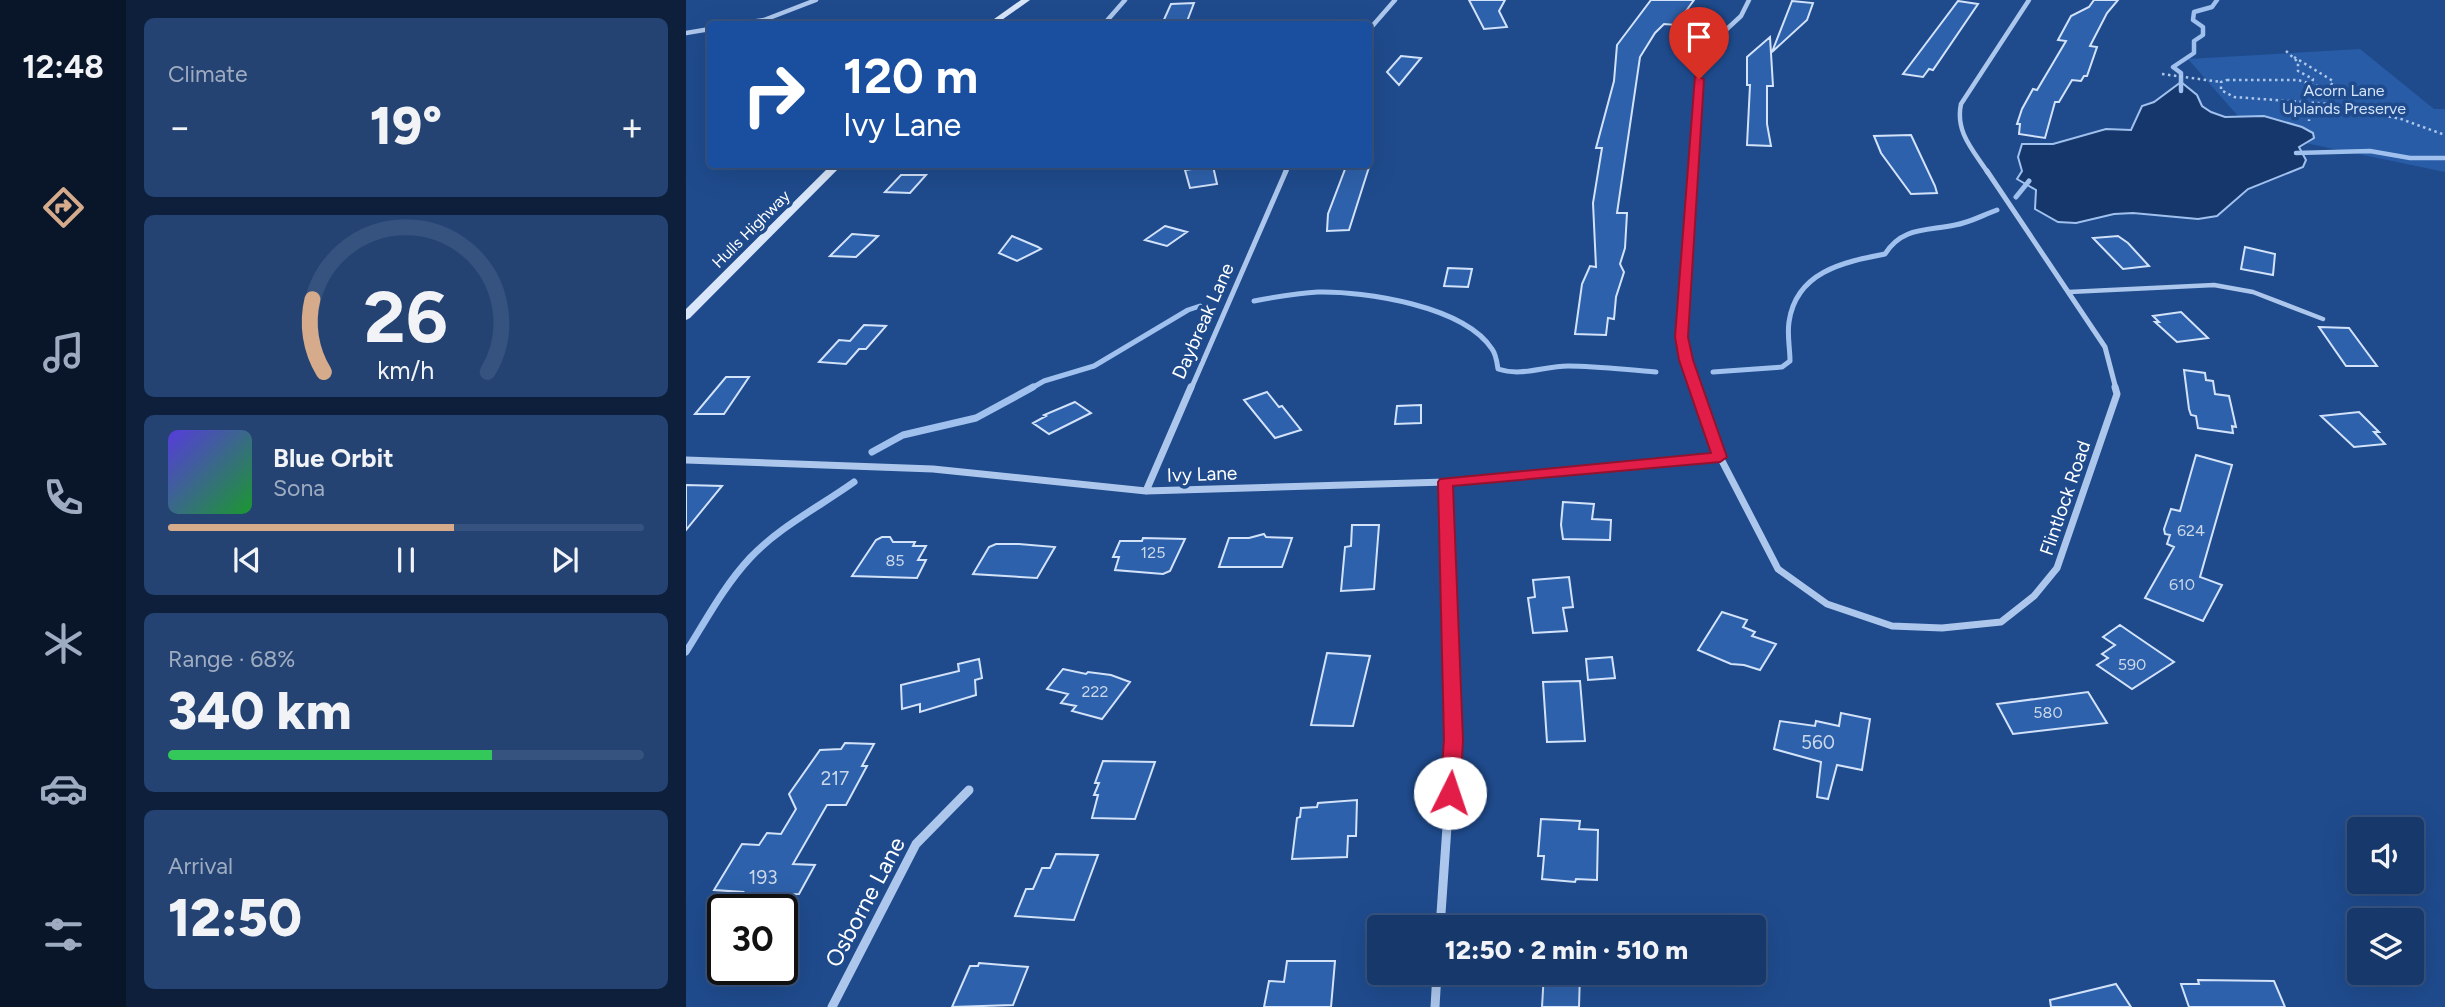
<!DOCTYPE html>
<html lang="en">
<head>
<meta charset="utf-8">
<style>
  :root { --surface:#17386a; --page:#244372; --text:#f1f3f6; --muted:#9eacc1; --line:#36527e; --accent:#d6ab8b }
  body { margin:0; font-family:Figtree,sans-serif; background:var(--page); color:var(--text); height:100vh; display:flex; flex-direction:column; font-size:26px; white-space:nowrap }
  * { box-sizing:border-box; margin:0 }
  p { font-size:23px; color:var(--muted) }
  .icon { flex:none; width:38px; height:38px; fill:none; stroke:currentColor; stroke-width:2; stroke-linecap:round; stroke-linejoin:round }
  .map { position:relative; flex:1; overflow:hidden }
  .drawer { display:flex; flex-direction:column; gap:18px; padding:18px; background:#0d1f3a; width:560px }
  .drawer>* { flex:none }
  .hud { position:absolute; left:21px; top:21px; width:665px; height:147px; border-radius:7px; box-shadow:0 7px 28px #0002,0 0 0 2px var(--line); background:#1a4fa0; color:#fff; overflow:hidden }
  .tools { position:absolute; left:1661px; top:817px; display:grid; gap:14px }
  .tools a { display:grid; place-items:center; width:77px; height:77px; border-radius:7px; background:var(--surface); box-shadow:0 7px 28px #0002,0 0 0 2px var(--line); font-size:35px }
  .speed { position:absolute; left:21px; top:894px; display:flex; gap:14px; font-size:35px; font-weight:700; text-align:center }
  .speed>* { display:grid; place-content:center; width:91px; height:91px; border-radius:50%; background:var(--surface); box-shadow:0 7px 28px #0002,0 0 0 2px var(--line); line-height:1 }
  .speed .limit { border:4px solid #111; border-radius:10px; background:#fff; color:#111 }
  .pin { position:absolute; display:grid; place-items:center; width:60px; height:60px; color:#fff; margin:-72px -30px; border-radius:50% 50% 50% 0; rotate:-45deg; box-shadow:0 0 7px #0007 }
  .pin .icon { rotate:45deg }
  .me { position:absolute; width:77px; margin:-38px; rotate:4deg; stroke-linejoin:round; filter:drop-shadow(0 0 5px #0008) }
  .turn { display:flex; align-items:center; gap:24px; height:147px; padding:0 21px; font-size:32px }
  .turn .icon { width:91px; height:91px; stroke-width:2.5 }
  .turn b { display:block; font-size:49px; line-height:60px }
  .big { font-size:52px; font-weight:800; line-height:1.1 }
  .drawer .tile { flex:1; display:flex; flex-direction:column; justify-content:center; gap:10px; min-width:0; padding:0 24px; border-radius:10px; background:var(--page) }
  .drawer .dial { align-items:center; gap:0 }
  .dial svg { height:182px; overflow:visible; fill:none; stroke:var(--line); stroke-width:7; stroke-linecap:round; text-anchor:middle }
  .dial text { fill:var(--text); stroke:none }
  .song { display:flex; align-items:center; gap:21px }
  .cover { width:84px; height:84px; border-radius:10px; background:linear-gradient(135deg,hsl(250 70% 55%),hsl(130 70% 35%)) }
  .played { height:7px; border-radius:4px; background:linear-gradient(90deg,var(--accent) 60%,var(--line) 60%) }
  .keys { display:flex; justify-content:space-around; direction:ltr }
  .heat { display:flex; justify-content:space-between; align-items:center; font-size:38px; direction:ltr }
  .charge { height:10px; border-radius:5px; background:linear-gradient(90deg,#34c759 68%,var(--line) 0) }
  .trip { position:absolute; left:681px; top:915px; width:399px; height:70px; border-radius:7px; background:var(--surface); box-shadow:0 7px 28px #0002,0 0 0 2px var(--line); font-weight:800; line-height:70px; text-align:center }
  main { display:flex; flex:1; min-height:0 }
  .dock { display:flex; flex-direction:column; width:126px; justify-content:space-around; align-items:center; background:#09162a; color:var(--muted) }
  .dock .icon { width:49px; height:49px }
  .dock .current { color:var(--accent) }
  .dock b { font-size:32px; color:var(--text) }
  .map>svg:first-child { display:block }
  .green { fill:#285ca6 }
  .water { fill:#15376c; stroke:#a0c1ee; stroke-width:2 }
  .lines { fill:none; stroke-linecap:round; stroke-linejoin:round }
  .stream-far2 { stroke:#a0c1ee; stroke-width:4.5 }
  .stream-far1 { stroke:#a0c1ee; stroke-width:5 }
  .stream { stroke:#a0c1ee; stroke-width:7 }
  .building { fill:#2e61ab; stroke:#d2e2f9; stroke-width:2 }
  .path { stroke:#adc7ec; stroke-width:2.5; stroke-dasharray:2.5 3.5; stroke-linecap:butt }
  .lane { stroke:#adc7ec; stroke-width:4.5 }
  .street-far3 { stroke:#adc7ec; stroke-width:4.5 }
  .street-far2 { stroke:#adc7ec; stroke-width:5 }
  .street-far1 { stroke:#adc7ec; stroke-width:7 }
  .street { stroke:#adc7ec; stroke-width:9 }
  .secondary { fill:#d9e6f9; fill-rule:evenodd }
  .route { fill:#e11d48; stroke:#92132f; stroke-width:2 }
  .labels { text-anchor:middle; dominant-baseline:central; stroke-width:7; stroke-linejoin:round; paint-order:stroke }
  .far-park-label { font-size:16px; fill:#d2e2f9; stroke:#1f4b8d }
  .far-street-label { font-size:16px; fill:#fff; stroke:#1f4b8d }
  .number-label { font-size:16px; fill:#cbd8ea }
  .street-label { font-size:19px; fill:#fff; stroke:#1f4b8d }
  .near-number-label { font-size:19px; fill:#cbd8ea }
  .near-street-label { font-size:23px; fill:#fff; stroke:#1f4b8d }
</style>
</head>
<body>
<main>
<nav class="dock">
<b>12:48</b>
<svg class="icon current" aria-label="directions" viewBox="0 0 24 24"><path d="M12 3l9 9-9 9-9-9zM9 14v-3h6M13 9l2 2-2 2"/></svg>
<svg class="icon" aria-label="music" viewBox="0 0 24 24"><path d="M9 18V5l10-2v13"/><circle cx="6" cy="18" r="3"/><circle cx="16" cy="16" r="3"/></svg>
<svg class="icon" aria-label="phone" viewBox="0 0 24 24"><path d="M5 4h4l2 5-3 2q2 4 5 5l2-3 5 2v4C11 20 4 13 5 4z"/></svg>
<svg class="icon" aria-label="climate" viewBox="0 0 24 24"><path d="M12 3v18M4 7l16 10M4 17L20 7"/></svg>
<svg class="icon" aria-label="car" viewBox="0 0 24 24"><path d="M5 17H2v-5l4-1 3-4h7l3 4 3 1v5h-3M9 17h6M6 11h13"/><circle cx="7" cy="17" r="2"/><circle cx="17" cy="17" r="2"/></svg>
<svg class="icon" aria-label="filters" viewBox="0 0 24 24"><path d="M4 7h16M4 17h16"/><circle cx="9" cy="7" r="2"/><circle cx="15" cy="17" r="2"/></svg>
</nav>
<section class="drawer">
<div class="tile"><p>Climate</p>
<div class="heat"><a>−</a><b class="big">19°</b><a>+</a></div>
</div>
<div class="tile dial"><svg viewBox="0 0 100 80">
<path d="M14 69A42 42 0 1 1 86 69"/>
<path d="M14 69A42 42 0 0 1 9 37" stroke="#d6ab8b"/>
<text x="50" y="56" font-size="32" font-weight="700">26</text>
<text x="50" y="72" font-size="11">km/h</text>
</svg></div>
<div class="tile">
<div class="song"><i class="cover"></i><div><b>Blue Orbit</b><p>Sona</p></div></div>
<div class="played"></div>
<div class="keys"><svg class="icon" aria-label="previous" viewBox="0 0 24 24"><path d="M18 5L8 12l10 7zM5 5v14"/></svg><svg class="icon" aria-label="pause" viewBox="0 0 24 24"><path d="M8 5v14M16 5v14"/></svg><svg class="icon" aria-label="next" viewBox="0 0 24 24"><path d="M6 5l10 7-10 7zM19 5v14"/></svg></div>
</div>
<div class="tile"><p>Range · 68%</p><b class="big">340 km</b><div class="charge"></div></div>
<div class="tile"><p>Arrival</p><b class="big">12:50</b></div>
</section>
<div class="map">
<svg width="1759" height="1007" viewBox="0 0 1759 1007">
  <rect width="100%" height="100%" fill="#1f4b8d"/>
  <!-- green -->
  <path class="green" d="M1674 49 1748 109H1759V172L1566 132 1502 59Z"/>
  <!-- water -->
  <path class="water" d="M1495 82 1511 95 1516 106 1525 112 1539 117 1578 116 1616 127 1627 133 1628 138 1613 147 1620 160 1617 167 1562 189 1531 216 1512 219 1447 213 1428 214 1390 223 1372 222 1349 209 1350 190 1331 179 1336 171 1332 157 1336 144H1367L1420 129 1445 130 1456 106 1468 102Z"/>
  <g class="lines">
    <!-- stream-far2 -->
    <path class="stream-far2" d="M1495 91V73L1487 67 1508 53V41L1517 35V27L1507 20 1508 12 1526 7 1531 0
      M1610 153 1684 151 1724 158H1759"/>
    <!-- stream-far1 -->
    <path class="stream-far1" d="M1330 197 1343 181
      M568 301C589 297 610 293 632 292 679 291 778 306 806 349 810 354 811 362 812 369 836 377 858 366 882 366 912 366 941 370 970 372
      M1027 372 1096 367 1104 361C1104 348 1101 335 1103 322 1110 272 1157 262 1199 254 1216 227 1240 231 1269 225 1283 223 1297 215 1311 210
      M344 389 358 381 408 366 502 310 514 306"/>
    <!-- stream -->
    <path class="stream" d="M186 452 217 435 290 418 347 387
      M0 652C20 620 38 586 64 558 93 527 133 507 168 482"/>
  </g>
  <!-- building -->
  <path class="building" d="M783 0H819L813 11 821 27 798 29Z
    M965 0H1008L990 25 978 24 969 33 954 57 931 213H941L939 248 934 264 938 272 930 297 928 319 922 318 920 335 889 334 896 284 904 266 910 267 907 203 916 148H910L928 81 931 45Z
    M1408 0H1432L1421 13 1404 46 1411 47 1401 76H1398L1395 81 1386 80 1373 102H1369L1359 138 1333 134 1334 124H1331L1336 109 1347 89 1351 90 1380 41 1372 40 1385 16 1403 7Z
    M1106 1 1127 3 1121 20 1086 52Z
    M1272 1 1292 4 1247 70 1243 69 1237 77 1217 74Z
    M508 3 500 24H476L485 4Z
    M1084 37 1087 86H1081V124L1085 146 1061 145 1064 85H1061V57Z
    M715 56 735 58 713 85 701 72Z
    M1225 135 1249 186 1251 193 1225 194 1195 153 1188 136Z
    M661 164H684L663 230 641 231 642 214Z
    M527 166 531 184 504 188 499 170Z
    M215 175H240L224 193 199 192Z
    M479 226 501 232 481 246 459 240Z
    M166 234 192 236 170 257 144 256Z
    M326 236 352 247 355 249 331 261 313 253Z
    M1432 236 1442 243 1463 266 1437 269 1407 238Z
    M1559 247 1589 254 1587 275 1555 269Z
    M762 268 786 269 782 287 758 286Z
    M1495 312 1522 338 1491 342 1469 322H1473L1467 316Z
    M178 325 200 326 180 349H173L160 364 133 362 153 340 164 341Z
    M1633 327 1663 328 1691 366H1660Z
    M1498 370 1519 373 1520 380 1527 381 1529 394 1543 396 1550 427 1546 426 1547 433 1512 428 1510 416 1505 415 1503 409Z
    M40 377H63L38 414H9Z
    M581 392 593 407 596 406 615 430 589 438 558 400Z
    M389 402 405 413 363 434 347 423 360 416 358 415Z
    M735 405V423L709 424 711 406Z
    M1673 412 1693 432H1688L1699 444 1668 447 1635 416Z
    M1510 455 1546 465 1514 577 1536 585 1517 621 1459 598 1488 547 1481 544 1484 535 1479 534 1478 529 1485 509 1494 511Z
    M0 485 36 486 0 530Z
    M877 502 908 504 906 519 925 520 924 540 877 539 875 525Z
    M666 525H693L688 589 655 591 659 547 665 546Z
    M578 534 580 537 606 538 596 567H533L543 538H563Z
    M196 537H204L207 542H229L227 546H240L232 560H240L231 578 166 576 190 540Z
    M457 538 499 539 484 571 477 574 429 570 433 557H427L434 541H456Z
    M310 544H333L369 547 351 578 287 574 303 547Z
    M883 577 887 607 877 608 881 631 847 633 842 598 849 597 847 580Z
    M1036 612 1061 620 1057 627 1069 632 1066 636 1090 644 1074 670 1058 665 1045 664 1012 650Z
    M1434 625 1447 634 1488 662 1446 689 1411 665 1422 658 1416 654 1429 645 1417 637Z
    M641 653 684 656 667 726 625 725Z
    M926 657 929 678 902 680 900 659Z
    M293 659 296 678 289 680 290 695 234 712V704L216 709 215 685 273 671 272 664Z
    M377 669 400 674 402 672 425 675 444 682 416 719 386 711 390 706 375 703 382 694 361 689Z
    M894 681 899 741 861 742 857 682Z
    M1402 692 1421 723 1327 734 1311 704Z
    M1155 713 1184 719 1176 770 1151 765 1142 799 1131 797 1135 762 1088 749 1094 721 1129 726 1130 721 1153 726Z
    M159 743 188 744 176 766H181L160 805H141L107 864 129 865 113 894 59 896 55 895 57 892 28 890 56 844 73 845 81 833 95 834 110 809 103 794 134 750 155 749Z
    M417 761 469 762 449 819 406 818 412 795H408L413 783H409Z
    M671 800 670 836H662L661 857 606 859 611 818 614 817 615 808 631 807 632 803Z
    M855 819 894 821 893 829 912 830 911 880 890 879 889 882 856 879 858 856H852Z
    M370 854 412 855 388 920 329 916 340 889H347L356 868H364Z
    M601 961H649L645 1007H578L583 981 598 982Z
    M293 963 342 967 327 1005 266 1007 284 966H292Z
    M858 973H894L893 1007H856Z
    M1512 980 1588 981 1599 1007H1503L1495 984H1513Z
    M1430 984 1445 1007H1365L1364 1000Z"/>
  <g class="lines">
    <!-- path -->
    <path class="path" d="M1600 51 1612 62V71L1627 79 1626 83
      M1608 57 1647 81 1645 86 1639 88
      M1476 74 1535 82
      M1541 80H1612L1639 88 1644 104 1548 97 1535 90V82Z
      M1620 103 1624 107 1623 121
      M1644 104 1715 119 1759 135"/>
    <!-- lane -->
    <path class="lane" d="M1383 292 1528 285 1567 292 1637 319"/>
    <!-- street-far3 -->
    <path class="street-far3" d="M51 24 78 20 130 0
      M418 24 439 0
      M682 31 709 0
      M0 33 24 29
      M599 173 603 164
      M1007 173 1015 53 1055 16 1063 0
      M1302 173C1287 150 1269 132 1275 104L1343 0"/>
    <!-- street-far2 -->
    <path class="street-far2" d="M1007 171 995 337 1010 389
      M1301 171 1419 347 1430 389
      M505 389 600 171"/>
    <!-- street-far1 -->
    <path class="street-far1" d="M1010 387 1034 457 1092 569 1141 604 1206 626 1256 628 1315 622 1348 596 1371 568 1431 394 1429 387
      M0 460 247 469 460 491 759 482 1034 457
      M759 482 765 663
      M460 491 505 387"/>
    <!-- street -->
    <path class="street" d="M754 928 767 740 765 661
      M146 1007 230 844 283 790
      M749 1007 751 973"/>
    <!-- secondary -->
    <path class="secondary" d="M335 0H344L310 24H301Z
      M146 164H157L4 318 0 320V309Z"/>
  </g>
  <!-- route -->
  <path class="route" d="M1009 76 1018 79 1002 337 1007 360 1041 457 1034 462 767 486 777 740 774 793 771 799 764 801 757 799 754 793 758 740 752 482 754 479 1025 453 993 360 989 337Z"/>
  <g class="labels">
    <!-- far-park labels -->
    <g class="far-park-label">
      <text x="1658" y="90">Acorn Lane<tspan x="1658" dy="18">Uplands Preserve</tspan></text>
    </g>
    <!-- far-street labels -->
    <g class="far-street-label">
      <text transform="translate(65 229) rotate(-45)">Hulls Highway</text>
    </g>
    <!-- number labels -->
    <g class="number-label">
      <text x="1505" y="530">624</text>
      <text x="467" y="552">125</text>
      <text x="209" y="560">85</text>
      <text x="1496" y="584">610</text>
      <text x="1446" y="664">590</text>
      <text x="409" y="691">222</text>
      <text x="1362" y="712">580</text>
    </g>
    <!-- street labels -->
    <g class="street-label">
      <text transform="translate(517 321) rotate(-66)">Daybreak Lane</text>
      <text transform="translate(516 474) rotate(-2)">Ivy Lane</text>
      <text transform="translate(1379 498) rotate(-71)">Flintlock Road</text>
    </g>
    <!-- near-number labels -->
    <g class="near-number-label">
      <text x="1132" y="742">560</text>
      <text x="149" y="778">217</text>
      <text x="77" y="877">193</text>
    </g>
    <!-- near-street labels -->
    <g class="near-street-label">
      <text transform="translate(179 902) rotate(-62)">Osborne Lane</text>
    </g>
  </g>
</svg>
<div class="tools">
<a><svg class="icon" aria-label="sound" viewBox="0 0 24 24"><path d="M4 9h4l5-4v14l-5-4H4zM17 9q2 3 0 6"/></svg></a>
<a><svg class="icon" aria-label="layers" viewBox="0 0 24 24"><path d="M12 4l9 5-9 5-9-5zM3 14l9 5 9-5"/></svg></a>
</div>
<div class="speed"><div class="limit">30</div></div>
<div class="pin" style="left:1013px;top:79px;background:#d93025"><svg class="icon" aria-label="arrive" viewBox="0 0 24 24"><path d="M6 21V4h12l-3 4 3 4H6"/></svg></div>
<svg class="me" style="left:764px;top:793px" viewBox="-20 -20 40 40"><circle r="19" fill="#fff"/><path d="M0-13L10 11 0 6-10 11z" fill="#e11d48"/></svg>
<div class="trip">12:50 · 2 min · 510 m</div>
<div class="hud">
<div class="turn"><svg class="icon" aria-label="right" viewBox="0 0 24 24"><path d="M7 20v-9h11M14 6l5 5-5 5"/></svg><div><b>120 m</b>Ivy Lane</div></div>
</div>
</div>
</main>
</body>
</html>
